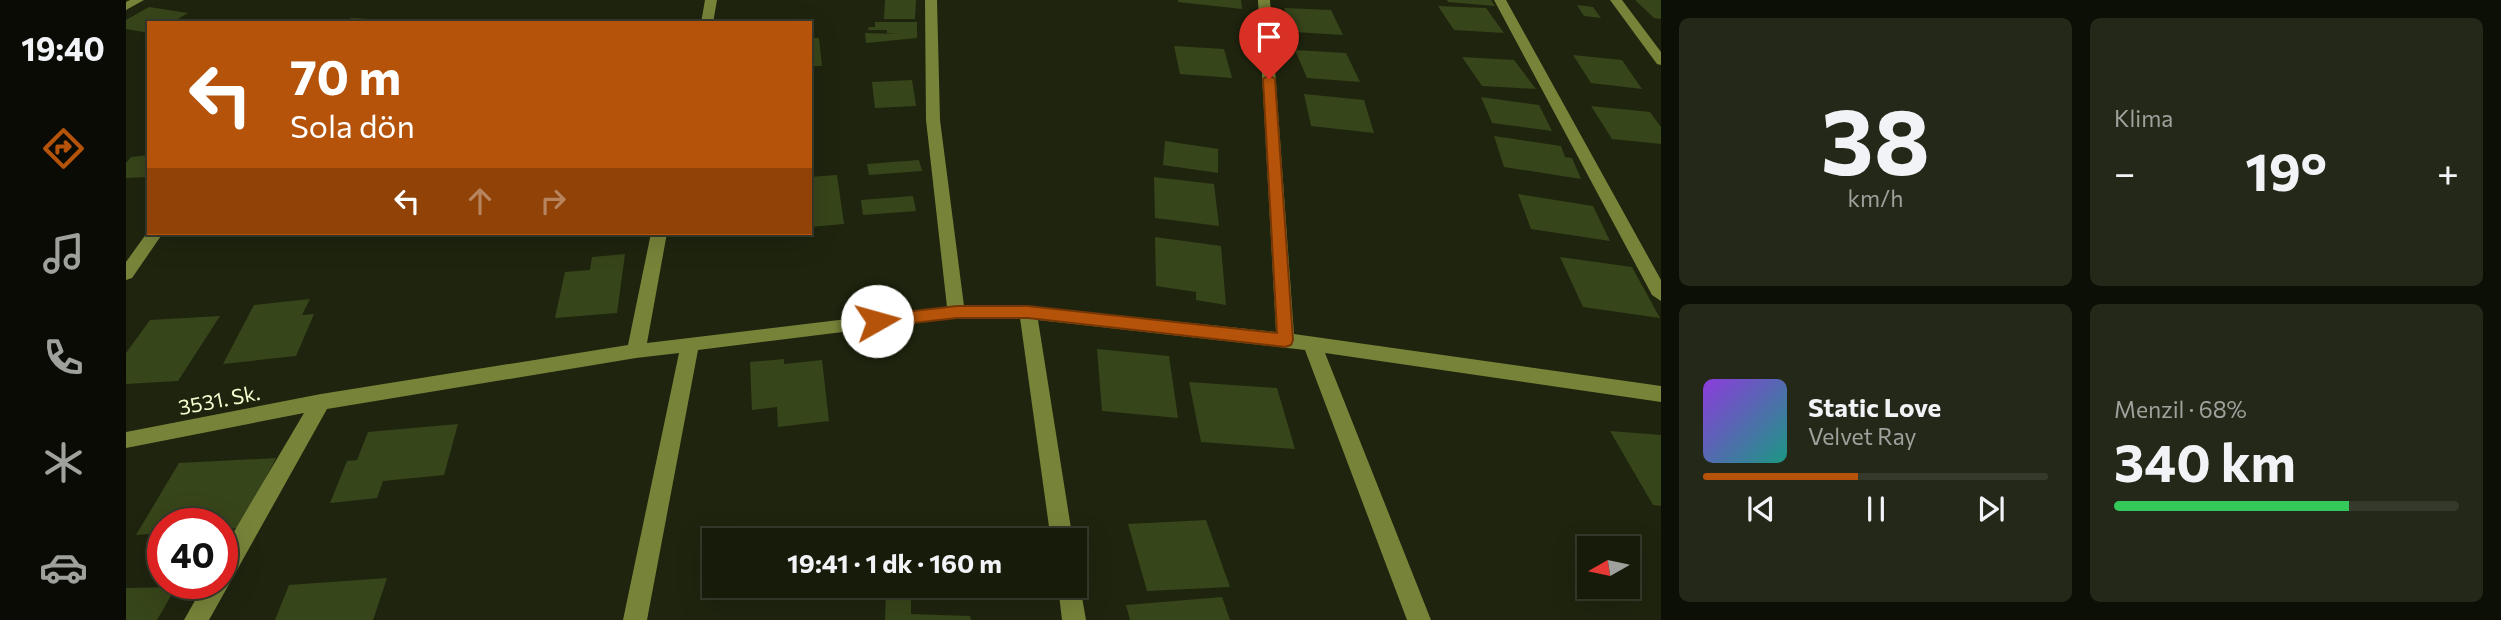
<!DOCTYPE html>
<html lang="tr">
<head>
<meta charset="utf-8">
<style>
  :root { --surface:#161b0a; --page:#232818; --text:#f1f3f6; --muted:#9ea19c; --line:#35392b; --accent:#b45309 }
  body { margin:0; font-family:Commissioner,sans-serif; background:var(--page); color:var(--text); height:100vh; display:flex; flex-direction:column; font-size:26px; white-space:nowrap }
  * { box-sizing:border-box; margin:0 }
  p { font-size:23px; color:var(--muted) }
  .icon { flex:none; width:38px; height:38px; fill:none; stroke:currentColor; stroke-width:2; stroke-linecap:round; stroke-linejoin:round }
  .map { position:relative; flex:1; overflow:hidden }
  .panel { display:flex; flex-direction:column; gap:18px; padding:18px; background:#0c0f06; width:840px }
  .panel>* { flex:none }
  .top-card { position:absolute; left:21px; top:21px; width:665px; height:214px; border-radius:0px; box-shadow:0 7px 28px #0002,0 0 0 2px var(--line); background:#b45309; color:#fff; overflow:hidden }
  .needle { width:46px; rotate:261deg }
  .buttons { position:absolute; left:1451px; top:536px; display:grid; gap:14px }
  .buttons a { display:grid; place-items:center; width:63px; height:63px; border-radius:0px; background:var(--surface); box-shadow:0 7px 28px #0002,0 0 0 2px var(--line); font-size:35px }
  .speed { position:absolute; left:21px; top:508px; display:flex; gap:14px; font-size:35px; font-weight:700; text-align:center }
  .speed>* { display:grid; place-content:center; width:91px; height:91px; border-radius:50%; background:var(--surface); box-shadow:0 7px 28px #0002,0 0 0 2px var(--line); line-height:1 }
  .speed .limit { border:10px solid #d22; background:#fff; color:#111 }
  .pin { position:absolute; display:grid; place-items:center; width:60px; height:60px; color:#fff; margin:-72px -30px; border-radius:50% 50% 50% 0; rotate:-45deg; box-shadow:0 0 7px #0007 }
  .pin .icon { rotate:45deg }
  .me { position:absolute; width:77px; margin:-38px; rotate:83deg; stroke-linejoin:round; filter:drop-shadow(0 0 5px #0008) }
  .turn { display:flex; align-items:center; gap:24px; height:147px; padding:0 28px; font-size:32px }
  .turn .icon { width:91px; height:91px; stroke-width:2.5 }
  .turn b { display:block; font-size:49px; line-height:60px }
  .lanes { display:flex; align-items:center; height:66px; padding:0 28px; background:#0003; justify-content:center; gap:35px; direction:ltr }
  .lanes .off { opacity:.35 }
  .big { font-size:52px; font-weight:700; line-height:1.1 }
  .panel .tile { flex:1; display:flex; flex-direction:column; justify-content:center; gap:10px; min-width:0; padding:0 24px; border-radius:10px; background:var(--page) }
  .panel .dial { align-items:center; gap:0 }
  .dial b { font-size:91px; line-height:1 }
  .song { display:flex; align-items:center; gap:21px }
  .cover { width:84px; height:84px; border-radius:10px; background:linear-gradient(135deg,hsl(270 70% 55%),hsl(170 70% 35%)) }
  .played { height:7px; border-radius:4px; background:linear-gradient(90deg,var(--accent) 45%,var(--line) 45%) }
  .keys { display:flex; justify-content:space-around; direction:ltr }
  .heat { display:flex; justify-content:space-between; align-items:center; font-size:38px; direction:ltr }
  .charge { height:10px; border-radius:5px; background:linear-gradient(90deg,#34c759 68%,var(--line) 0) }
  .panel .tiles { flex:1; display:grid; gap:18px; grid-template-columns:repeat(2,1fr) }
  .trip { position:absolute; left:576px; top:528px; width:385px; height:70px; border-radius:0px; background:var(--surface); box-shadow:0 7px 28px #0002,0 0 0 2px var(--line); font-weight:700; line-height:70px; text-align:center }
  main { display:flex; flex:1; min-height:0 }
  .tab-bar { display:flex; flex-direction:column; width:126px; justify-content:space-around; align-items:center; background:#090b04; color:var(--muted) }
  .tab-bar .icon { width:49px; height:49px }
  .tab-bar .on { color:var(--accent) }
  .tab-bar b { font-size:32px; color:var(--text) }
  .map>svg:first-child { display:block }
  .building { fill:#37451a }
  .lines { fill:none; stroke-linecap:round; stroke-linejoin:round }
  .minor { fill:#778339; fill-rule:evenodd }
  .route { fill:#b45309; stroke:#753606; stroke-width:2 }
  .labels { text-anchor:middle; dominant-baseline:central; stroke-width:7; stroke-linejoin:round; paint-order:stroke }
  .street-label { font-size:21px; fill:#f4ffd1; stroke:#1e240e }
</style>
</head>
<body>
<main>
<nav class="tab-bar">
<b>19:40</b>
<svg class="icon on" aria-label="directions" viewBox="0 0 24 24"><path d="M12 3l9 9-9 9-9-9zM9 14v-3h6M13 9l2 2-2 2"/></svg>
<svg class="icon" aria-label="music" viewBox="0 0 24 24"><path d="M9 18V5l10-2v13"/><circle cx="6" cy="18" r="3"/><circle cx="16" cy="16" r="3"/></svg>
<svg class="icon" aria-label="phone" viewBox="0 0 24 24"><path d="M5 4h4l2 5-3 2q2 4 5 5l2-3 5 2v4C11 20 4 13 5 4z"/></svg>
<svg class="icon" aria-label="climate" viewBox="0 0 24 24"><path d="M12 3v18M4 7l16 10M4 17L20 7"/></svg>
<svg class="icon" aria-label="car" viewBox="0 0 24 24"><path d="M5 17H2v-5l4-1 3-4h7l3 4 3 1v5h-3M9 17h6M6 11h13"/><circle cx="7" cy="17" r="2"/><circle cx="17" cy="17" r="2"/></svg>
</nav>
<div class="map">
<svg width="1535" height="620" viewBox="0 0 1535 620">
  <rect width="100%" height="100%" fill="#1e240e"/>
  <!-- building -->
  <path class="building" d="M759 0H790L789 19H758Z
    M1052 0H1115L1116 9 1052 2Z
    M1321 0H1365L1369 6 1322 2Z
    M1509 0H1535V19L1528 18Z
    M1451 5 1467 7 1475 18 1458 16Z
    M1312 6 1360 8 1378 33 1328 30Z
    M23 7 62 13 45 23H23V33L0 29V20Z
    M1158 8 1205 10 1217 35 1168 32Z
    M225 18 265 20 262 23H221Z
    M749 22H791V38L740 43 739 33 771 34 761 33V30H742L743 27H749Z
    M684 38H693L696 66H684Z
    M1048 46 1098 49 1106 78 1054 74Z
    M1169 50 1220 53 1234 82 1181 78Z
    M1447 55 1496 60 1516 89 1465 83Z
    M1336 57 1388 60 1410 89 1356 86Z
    M786 80 790 106 749 108 746 82Z
    M1178 94 1238 100 1248 133 1185 126Z
    M1355 97 1413 105 1426 131 1366 123Z
    M1465 106 1524 112 1535 127V144L1486 139Z
    M1368 136 1435 146 1439 157 1446 158 1455 179 1378 167Z
    M1039 141 1092 149V173L1037 165Z
    M23 155V177L0 178V163L5 157Z
    M793 160 796 171 743 175 741 164Z
    M711 175 718 224 684 227V177Z
    M1028 177 1088 184 1093 226 1029 218Z
    M1392 194 1467 206 1484 241 1405 229Z
    M787 196 790 211 737 215 735 200Z
    M1029 237 1095 246 1100 305 1070 300V292L1030 286Z
    M499 254 491 313 429 318 439 272 464 270 466 257Z
    M1434 257 1506 267 1534 318 1457 307Z
    M184 299 176 315 188 314 170 356 97 364 128 305Z
    M94 316 52 381 0 384V353L24 320Z
    M971 349 1043 356 1052 418 976 411Z
    M658 359V364L696 360 703 421 652 427 651 407 626 410 624 362Z
    M1063 382 1151 388 1169 449 1075 442Z
    M332 424 318 475 257 481 251 498 204 503 221 461 231 460 242 432Z
    M1484 431 1535 435V506L1527 505Z
    M150 458 114 528 96 529V523H37V533L10 535 53 463Z
    M1080 520 1104 587 1021 591 1002 524Z
    M261 578 247 620H149L163 585Z
    M50 587 31 620H0V588Z
    M760 589H785V614L844 616 845 620H759Z
    M1096 597 1104 620H1004L1000 605Z"/>
  <g class="lines">
    <!-- minor -->
    <path class="minor" d="M4 0H18L0 10V2Z
      M579 0H591L587 23H575Z
      M799 0H811L814 120 838 306H902L1150 332 1132 0H1144L1168 334 1535 386V402L1199 353 1305 620H1281L1179 350 912 320 947 541H925L894 318H830L572 350 521 620H497L553 353 510 358 201 409 83 620H58L79 583H96V552L178 413 0 448V432L195 394 502 345 525 233H541L521 343 821 307 800 120Z
      M1368 0H1380L1535 280V301L1526 295Z
      M1484 0H1496L1535 52V65L1531 64Z
      M23 230V233H37L6 278 0 280V262Z
      M948 577 954 586 960 620H936L932 586H948Z"/>
  </g>
  <!-- route -->
  <path class="route" d="M1143 75 1149 79 1167 340 1165 345 1159 347 902 318H831L751 327 745 326 743 321 745 317 751 315 831 306H902L1151 333 1137 79Z"/>
  <g class="labels">
    <!-- street labels -->
    <g class="street-label">
      <text transform="translate(93 399) rotate(-11)">3531. Sk.</text>
    </g>
  </g>
</svg>
<div class="buttons">
<a><svg class="needle" viewBox="-14 -14 28 28"><path d="M0-13l5 13h-10z" fill="#e53935"/><path d="M0 13l5-13h-10z" fill="#9ea19c"/></svg></a>
</div>
<div class="speed"><div class="limit">40</div></div>
<div class="pin" style="left:1143px;top:79px;background:#d93025"><svg class="icon" aria-label="arrive" viewBox="0 0 24 24"><path d="M6 21V4h12l-3 4 3 4H6"/></svg></div>
<svg class="me" style="left:751px;top:321px" viewBox="-20 -20 40 40"><circle r="19" fill="#fff"/><path d="M0-13L10 11 0 6-10 11z" fill="#b45309"/></svg>
<div class="trip">19:41 · 1 dk · 160 m</div>
<div class="top-card">
<div class="turn"><svg class="icon" aria-label="left" viewBox="0 0 24 24"><path d="M17 20v-9H6M10 6l-5 5 5 5"/></svg><div><b>70 m</b>Sola dön</div></div>
<div class="lanes"><svg class="icon" aria-label="left" viewBox="0 0 24 24"><path d="M17 20v-9H6M10 6l-5 5 5 5"/></svg><svg class="icon off" aria-label="ahead" viewBox="0 0 24 24"><path d="M12 20V5M6 11l6-6 6 6"/></svg><svg class="icon off" aria-label="right" viewBox="0 0 24 24"><path d="M7 20v-9h11M14 6l5 5-5 5"/></svg></div>
</div>
</div>
<section class="panel">
<div class="tiles">
<div class="tile dial"><b>38</b><p>km/h</p></div>
<div class="tile"><p>Klima</p>
<div class="heat"><a>−</a><b class="big">19°</b><a>+</a></div>
</div>
<div class="tile">
<div class="song"><i class="cover"></i><div><b>Static Love</b><p>Velvet Ray</p></div></div>
<div class="played"></div>
<div class="keys"><svg class="icon" aria-label="previous" viewBox="0 0 24 24"><path d="M18 5L8 12l10 7zM5 5v14"/></svg><svg class="icon" aria-label="pause" viewBox="0 0 24 24"><path d="M8 5v14M16 5v14"/></svg><svg class="icon" aria-label="next" viewBox="0 0 24 24"><path d="M6 5l10 7-10 7zM19 5v14"/></svg></div>
</div>
<div class="tile"><p>Menzil · 68%</p><b class="big">340 km</b><div class="charge"></div></div>
</div>
</section>
</main>
</body>
</html>
